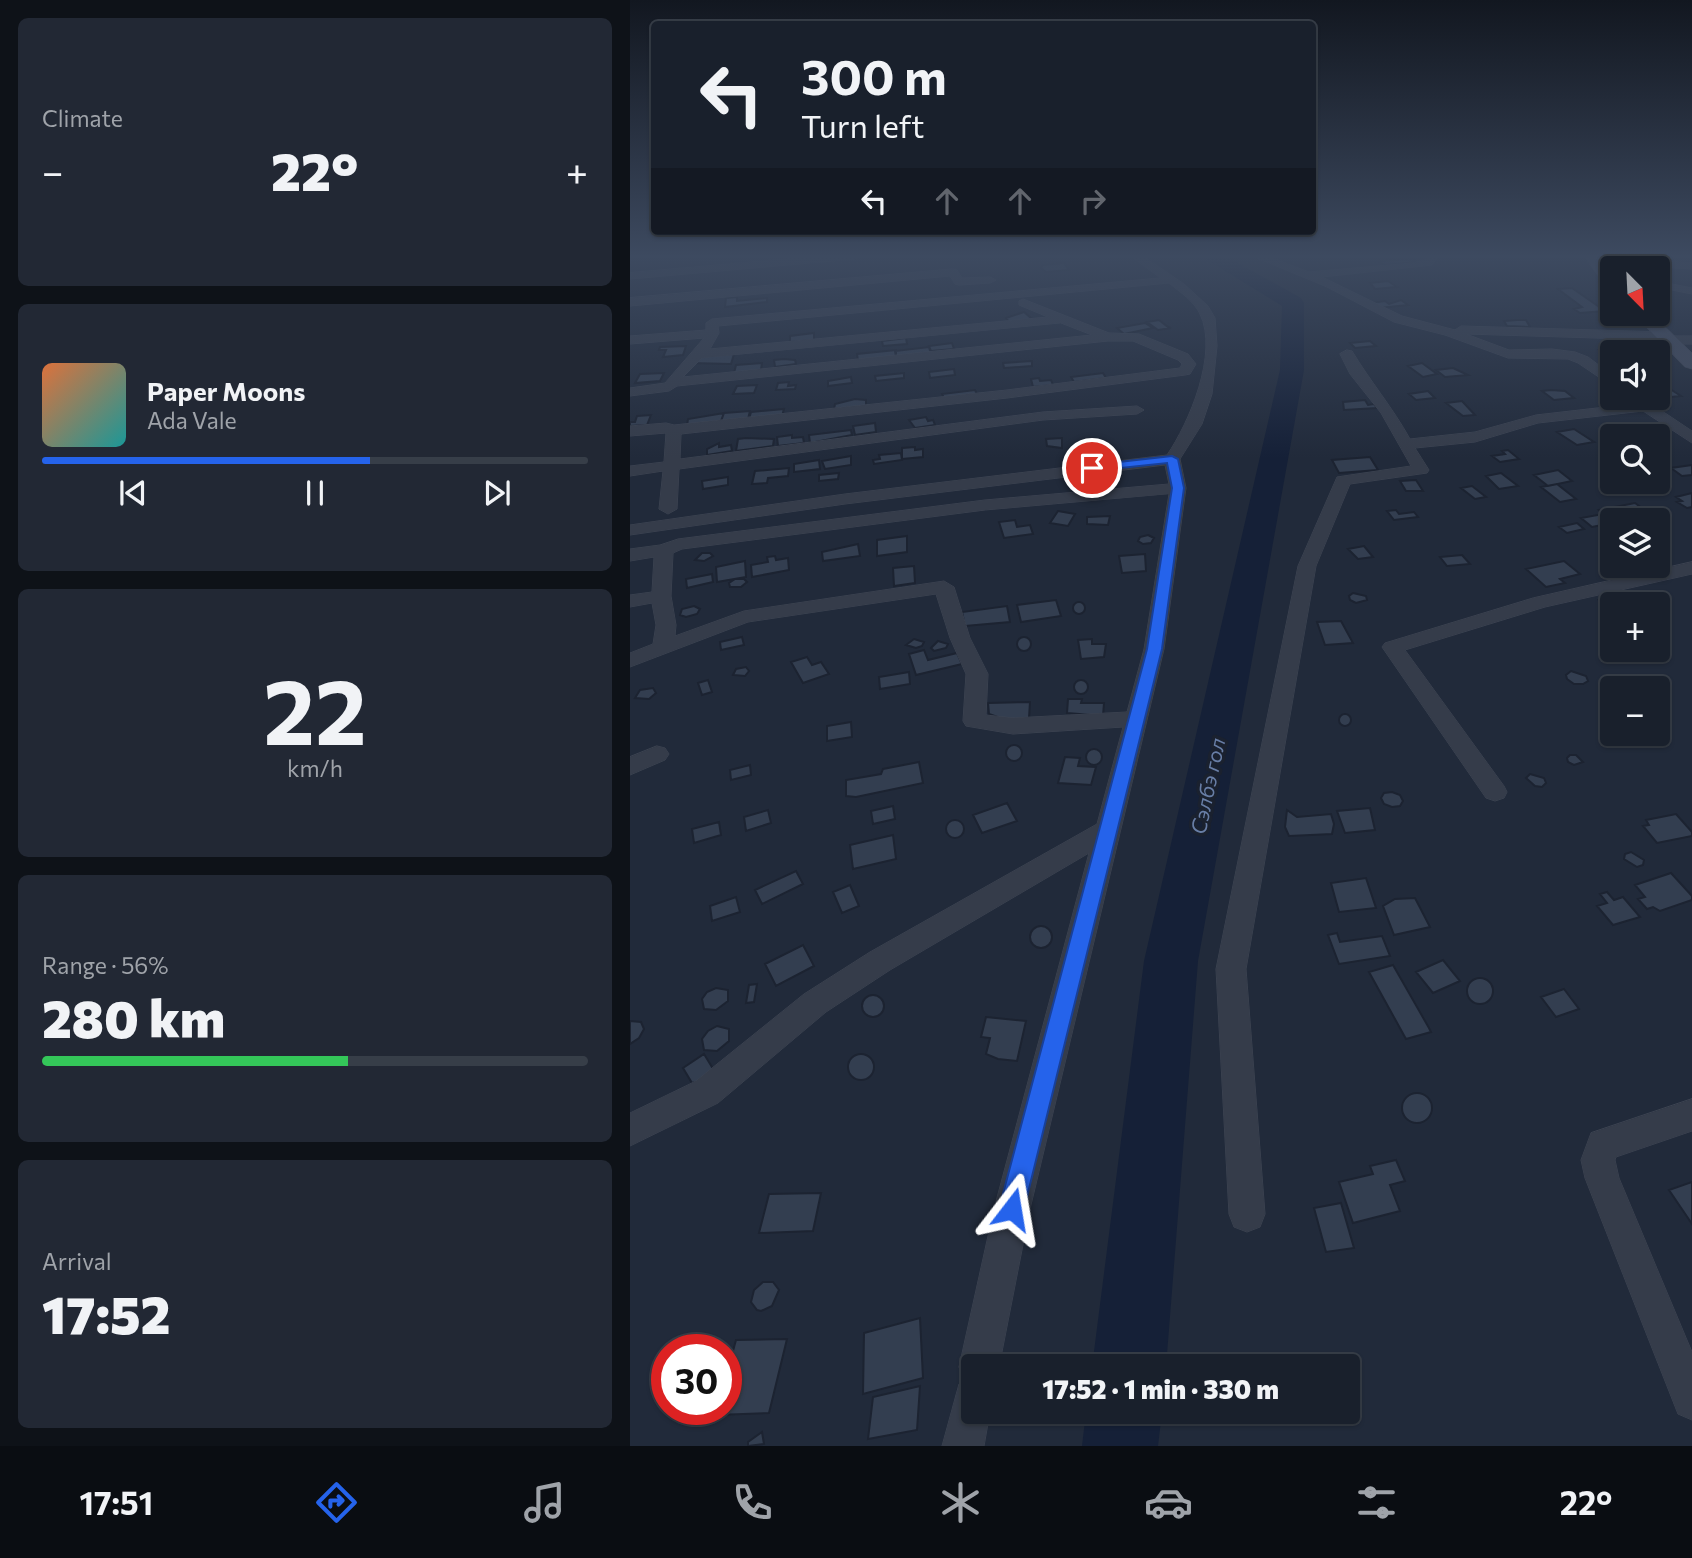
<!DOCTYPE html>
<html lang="en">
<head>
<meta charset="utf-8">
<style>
  :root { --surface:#19202c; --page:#222834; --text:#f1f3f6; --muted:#9fa3a9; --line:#373e48; --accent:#2563eb }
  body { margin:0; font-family:Commissioner,sans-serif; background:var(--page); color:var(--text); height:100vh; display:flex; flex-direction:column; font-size:26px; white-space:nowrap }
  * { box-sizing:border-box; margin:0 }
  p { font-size:23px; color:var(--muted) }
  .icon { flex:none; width:38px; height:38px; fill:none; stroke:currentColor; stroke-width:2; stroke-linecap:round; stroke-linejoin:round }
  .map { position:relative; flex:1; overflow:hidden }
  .drawer { display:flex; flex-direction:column; gap:18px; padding:18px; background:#0e1218; width:630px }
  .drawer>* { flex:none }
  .guide { position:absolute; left:21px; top:21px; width:665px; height:214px; border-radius:7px; box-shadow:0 2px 5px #0004,0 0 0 2px var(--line); background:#19202c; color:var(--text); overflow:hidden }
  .needle { width:46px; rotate:156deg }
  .buttons { position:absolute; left:970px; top:256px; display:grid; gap:14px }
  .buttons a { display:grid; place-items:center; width:70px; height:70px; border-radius:7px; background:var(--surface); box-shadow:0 2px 5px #0004,0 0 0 2px var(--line); font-size:35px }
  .speed { position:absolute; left:21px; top:1334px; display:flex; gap:14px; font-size:35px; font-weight:700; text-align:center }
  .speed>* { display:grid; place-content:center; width:91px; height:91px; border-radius:50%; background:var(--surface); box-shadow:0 2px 5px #0004,0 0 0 2px var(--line); line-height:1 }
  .speed .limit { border:10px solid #d22; background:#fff; color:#111 }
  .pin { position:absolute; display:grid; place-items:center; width:60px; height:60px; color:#fff; margin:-30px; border:4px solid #fff; border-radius:50%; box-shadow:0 2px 7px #0007 }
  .me { position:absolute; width:77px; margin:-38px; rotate:14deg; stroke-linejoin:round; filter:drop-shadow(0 0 5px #0008) }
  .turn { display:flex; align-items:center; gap:24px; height:147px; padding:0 35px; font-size:32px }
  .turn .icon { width:91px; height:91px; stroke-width:2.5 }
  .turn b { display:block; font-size:49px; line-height:60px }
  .lanes { display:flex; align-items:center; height:66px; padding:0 35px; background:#0003; justify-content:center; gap:35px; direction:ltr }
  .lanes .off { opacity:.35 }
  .big { font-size:52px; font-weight:800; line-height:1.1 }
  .drawer .tile { flex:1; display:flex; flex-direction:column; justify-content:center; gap:10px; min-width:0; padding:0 24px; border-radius:10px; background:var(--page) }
  .drawer .dial { align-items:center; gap:0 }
  .dial b { font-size:91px; line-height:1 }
  .song { display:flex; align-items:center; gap:21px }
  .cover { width:84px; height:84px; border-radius:10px; background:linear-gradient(135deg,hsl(20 70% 55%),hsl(180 70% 35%)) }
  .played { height:7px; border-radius:4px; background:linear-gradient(90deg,var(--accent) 60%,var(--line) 60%) }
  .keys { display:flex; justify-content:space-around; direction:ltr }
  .heat { display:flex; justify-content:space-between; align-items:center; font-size:38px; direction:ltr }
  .charge { height:10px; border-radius:5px; background:linear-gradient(90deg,#34c759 56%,var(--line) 0) }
  .trip { position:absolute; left:331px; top:1354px; width:399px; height:70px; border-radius:7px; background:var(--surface); box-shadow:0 2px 5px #0004,0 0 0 2px var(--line); font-weight:800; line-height:70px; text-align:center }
  .tab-bar { display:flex; height:112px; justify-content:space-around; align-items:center; background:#0a0d12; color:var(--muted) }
  .tab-bar .icon { width:49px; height:49px }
  .tab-bar .selected { color:var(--accent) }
  .tab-bar b { font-size:32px; color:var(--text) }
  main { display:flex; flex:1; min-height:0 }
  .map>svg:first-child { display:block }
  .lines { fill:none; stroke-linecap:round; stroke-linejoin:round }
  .river { fill:#152037; fill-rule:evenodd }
  .building { fill:#333e50; stroke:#1c2331; stroke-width:2 }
  .minor-casing { stroke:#3e4553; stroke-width:1 }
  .secondary-casing { stroke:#3e4553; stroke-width:1 }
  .minor { fill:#353c4a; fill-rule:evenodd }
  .secondary { fill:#434b5d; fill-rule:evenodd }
  .route { fill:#2563eb; stroke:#184099; stroke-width:2 }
  .labels { text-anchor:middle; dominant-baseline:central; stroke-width:7; stroke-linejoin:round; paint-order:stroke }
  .water-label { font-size:21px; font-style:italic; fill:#687ea6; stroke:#1a212f }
</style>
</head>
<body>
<main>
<section class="drawer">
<div class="tile"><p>Climate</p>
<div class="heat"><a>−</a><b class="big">22°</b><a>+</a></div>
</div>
<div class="tile">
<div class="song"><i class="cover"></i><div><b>Paper Moons</b><p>Ada Vale</p></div></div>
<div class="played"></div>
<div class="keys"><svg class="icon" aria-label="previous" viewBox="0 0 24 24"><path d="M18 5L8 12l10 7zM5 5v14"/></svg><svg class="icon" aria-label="pause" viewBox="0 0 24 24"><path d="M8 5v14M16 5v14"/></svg><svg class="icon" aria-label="next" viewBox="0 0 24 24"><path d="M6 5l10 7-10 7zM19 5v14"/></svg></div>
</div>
<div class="tile dial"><b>22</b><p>km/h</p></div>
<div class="tile"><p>Range · 56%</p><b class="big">280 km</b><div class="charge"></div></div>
<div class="tile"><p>Arrival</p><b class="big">17:52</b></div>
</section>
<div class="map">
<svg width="1062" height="1446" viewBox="0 0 1062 1446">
  <rect width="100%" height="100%" fill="#212a3a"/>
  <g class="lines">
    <!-- river -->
    <path class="river" d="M571 256H595L671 298 674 303V370L568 961 536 1367H462L514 961 650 370 652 306Z
      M456 1412H532L528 1446H452Z"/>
  </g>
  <!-- building -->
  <path class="building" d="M782 259 787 262 755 265 748 261Z
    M434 263 439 270 416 272 411 268 413 265Z
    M758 281 767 287 745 289 740 283Z
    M942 288 975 311 950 313 944 309 952 307 928 289Z
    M107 297V301L137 298V302L95 307 96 298Z
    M771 300 778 305 749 308 741 303 755 301 759 304Z
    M394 312 402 319 380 323 376 318Z
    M529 320 538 327 541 328 528 330 517 322Z
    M887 320H896L900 327 877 326 874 321Z
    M515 323 523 328 494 334 487 328Z
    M184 333V340L160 342V336Z
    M276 338 277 344 253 346 252 341Z
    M740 341 746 346 725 348 720 343Z
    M322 343 324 349 301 351 299 346Z
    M56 346 53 355 33 357 36 350H29L30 347Z
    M993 346 1000 352H982V355H974L969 350H975L972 348Z
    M299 347 301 354 266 357 265 351Z
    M266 350V357L228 361 227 354Z
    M104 354 101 364 60 363 62 357Z
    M154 359 165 360 166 364 145 367 144 360Z
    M402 361V366L374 368 373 363Z
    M132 363 131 370 104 373 106 365Z
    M792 363 807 374 793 377 778 366Z
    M823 368 838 375 815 377 806 370Z
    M324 369 325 375 300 378 299 372Z
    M34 373 30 381 5 383 10 374Z
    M274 373V378L246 381 245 376Z
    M473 373 476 378 444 382 441 377Z
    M221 377 222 383 198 386V381Z
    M409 378 410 381 421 380 423 385 403 387 401 379Z
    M159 382 158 386 166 385 165 389 146 390 148 383Z
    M127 385 124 393 103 394 107 386Z
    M1040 389 1051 396 1020 399 1017 397H1027V390Z
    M345 390 347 394 314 398 312 394Z
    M921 390 935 391 944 398 924 400 912 391Z
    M798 391 805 398 786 400 779 394Z
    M225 399 236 400V406L204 409 205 404Z
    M735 400 738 405 744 404 747 408 714 410 713 402Z
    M832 401 845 415 833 416 816 403Z
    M154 409 152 416 119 419 121 412Z
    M120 411 118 419 91 421 94 413Z
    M94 413 91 421 57 425 58 419Z
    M21 415 17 425 0 426V422H5L7 416Z
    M296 417 298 421 303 420 305 425 285 428 279 420Z
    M245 423 246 432 225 435 223 426Z
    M944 429 964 442 947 445 927 432Z
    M221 430 222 435 180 443 179 435Z
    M162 435V438L173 437 174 443 148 446 147 437Z
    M116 438 144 439 143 446 106 451 108 439Z
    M432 438V448L417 446 416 439Z
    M89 443V447L101 445 102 451 77 455V449Z
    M285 447V450L293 449V457L272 459V448Z
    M878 450 889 459 870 462 862 456 875 454 872 451Z
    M271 453 272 460 244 464 243 460 250 459 249 455Z
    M221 456V465L195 469 192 461Z
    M740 457 748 470 709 473 702 460Z
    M189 460 190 469 164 472V464Z
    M1062 465V475L1052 476 1041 468Z
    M159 468 158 476 138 478 137 483 122 484 125 471Z
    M928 470 942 481 918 486 904 475Z
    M209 473 208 479 189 481V475Z
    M871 473 888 486 869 489 856 476Z
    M98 477V485L73 489 72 481Z
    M786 480 793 491H776L770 481Z
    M927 484 946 499 930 502 911 487Z
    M842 486 856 497 845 499 831 488Z
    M1062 493V507L1057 508 1047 502 1052 501 1046 497Z
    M1005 503 1024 517 982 520 969 510Z
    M766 510 769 514 784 512 788 517 764 520 757 511Z
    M428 511 445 514 438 526 420 523Z
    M973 514 982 523 962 527 951 518Z
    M480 516 478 525 457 524V517Z
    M385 520 387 527 400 525 403 534 374 538 369 522Z
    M947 523 954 529 937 533 929 527Z
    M518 535 524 538 521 543 513 544 508 541 510 537Z
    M277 536V552L247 556V540Z
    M228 544 230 556 193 561 192 552Z
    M734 546 743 557 728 559 718 549Z
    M72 553H80L83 556 74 561 65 560Z
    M515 554 516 571 492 573 489 556Z
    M832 555 840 564 817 566 810 557Z
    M145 556 146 560 158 558 159 570 122 577 121 565 138 562 137 557Z
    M115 561 116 577 87 582 86 567Z
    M934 561 950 574 930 579 935 583 916 587 896 569Z
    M284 566 285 583 264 586 263 568Z
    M82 574 83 582 57 588 56 579Z
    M105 579H114L117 582 111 587H100L99 583Z
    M723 593 736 596 737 600 726 603 720 600 719 596Z
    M985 596 995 604H982V610L969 600Z
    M426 600 431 616 391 622 387 605Z
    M443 608a6 6 0 1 1 12 0a6 6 0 1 1-12 0Z
    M64 606 70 609 67 614 56 617 50 615 52 609Z
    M377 606 380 622 335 626 332 612Z
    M711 621 723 643 695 645 687 622Z
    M112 637 114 645 91 650 90 642Z
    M387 644a7 7 0 1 1 14 0a7 7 0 1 1-14 0Z
    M284 639 294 642 292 646 286 648 276 645Z
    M462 639V644H476L474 657 451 659 448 640Z
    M308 641 318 644 316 648 304 651 301 648Z
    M294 650 298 660 327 653 332 664 286 675 279 654Z
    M177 657 182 665 191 662 199 674 173 683 161 662Z
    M116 667 119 671 115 676 103 675 106 669Z
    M941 671 956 676 958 681 953 684H944L937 679 936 675Z
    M279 672 280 684 250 689 249 677Z
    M444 687a7 7 0 1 1 14 0a7 7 0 1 1-14 0Z
    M78 680 82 692 72 695 68 683Z
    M23 688 26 693 19 699 5 698 10 690Z
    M438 699H452L451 703H474L473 716 437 713Z
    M400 702 399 718 376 720 359 714 358 703Z
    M709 720a6 6 0 1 1 12 0a6 6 0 1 1-12 0Z
    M221 722 222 737 197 741V726Z
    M376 753a8 8 0 1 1 16 0a8 8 0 1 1-16 0Z
    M456 757a8 8 0 1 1 16 0a8 8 0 1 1-16 0Z
    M940 755H946L953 762 944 765 938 762 937 758Z
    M435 757 450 758 448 766 466 767 461 785 428 783Z
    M289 762 293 783 226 797 216 796V780L251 774 253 769Z
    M120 765 121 775 101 780 100 770Z
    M900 774 914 778 916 783 912 787 905 786 896 778Z
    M762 792 770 795 773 801 770 806 762 807 754 804 751 798 754 793Z
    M377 803 387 821 352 833 343 815Z
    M263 806 265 819 243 824 241 811Z
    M740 808 745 830 715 833 707 811Z
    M138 810 141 823 116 831 114 817Z
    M657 810 667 817 701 814 704 824 702 834 659 836 655 827Z
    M1046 814 1062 832V836L1027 843 1013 826 1019 825 1016 820Z
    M316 829a9 9 0 1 1 18 0a9 9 0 1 1-18 0Z
    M89 822 91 835 64 843 62 829Z
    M263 835 266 859 223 869 220 845Z
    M1001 852 1014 860 1013 865 1007 867 994 859 995 854Z
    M166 871 173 884 132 904 125 890Z
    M1041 873 1062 896V900L1030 911 1023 907 1017 909 1008 899 1015 897 1005 885Z
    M736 878 746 908 709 912 701 883Z
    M220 885 229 906 212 913 203 892Z
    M977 892 984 900 993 897 1010 917 983 925 967 906 977 903 970 894Z
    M106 897 110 912 82 921 80 906Z
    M785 898 800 927 764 935 753 906 765 899Z
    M400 937a11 11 0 1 1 22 0a11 11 0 1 1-22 0Z
    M707 933 710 942 752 936 760 956 709 964 698 935Z
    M173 945 184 966 146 986 135 964Z
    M813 960 830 981 803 993 786 972Z
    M763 965 799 1028 801 1032 776 1039 739 972Z
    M837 991a13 13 0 1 1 26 0a13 13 0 1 1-26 0Z
    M127 984 124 1002 116 1003 119 985Z
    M86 988 98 990V1001L86 1010 74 1009 72 999 77 992Z
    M934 989 949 1009 926 1017 911 997Z
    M232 1006a11 11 0 1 1 22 0a11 11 0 1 1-22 0Z
    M356 1017 396 1021 387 1061 368 1059 356 1054 360 1038 351 1037Z
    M0 1021 11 1022 14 1029 9 1038 0 1044Z
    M87 1026 99 1029V1041L87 1051 74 1050 72 1039 78 1031Z
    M74 1054 88 1077 62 1083 53 1068Z
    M218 1067a13 13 0 1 1 26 0a13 13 0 1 1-26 0Z
    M772 1108a15 15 0 1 1 30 0a15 15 0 1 1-30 0Z
    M766 1160 775 1181 760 1185 770 1211 723 1223 709 1182 743 1174 740 1166Z
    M1062 1182V1224L1039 1190Z
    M191 1193 183 1231 129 1233 139 1194Z
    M711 1203 724 1248 696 1252 684 1208Z
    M133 1282H143L149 1290 142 1306 131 1311 127 1310 121 1302 124 1290Z
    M290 1318 293 1378 233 1394 234 1333Z
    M157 1339 139 1413 86 1415 88 1409H96V1376L106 1340Z
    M290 1386 287 1430 238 1439 243 1397Z
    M132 1432 134 1444 118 1446V1442Z"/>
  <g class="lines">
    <!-- minor casing -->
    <g class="minor-casing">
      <path id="minor" d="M190 256H230L225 259 0 279V273Z
        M501 256H513L554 284 578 306 585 318 587 346 582 394 572 424 550 459 556 488 534 649 400 1209 369 1367H343V1412H360L354 1446H312L329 1384 335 1381 329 1367 364 1209 459 853 260 970 196 1012 88 1103 0 1146V1113L66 1081 174 994 240 952 467 824 493 727 383 734 336 726 333 721 336 674 320 638 306 594 118 622 0 667V653L23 644 26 625 22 603 0 607V595L22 592 24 557 0 561V549L30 545 48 539 355 500 539 484 535 465 215 504 0 535V525L215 494 537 455C559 423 589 353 570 314 564 301 550 292 539 283L88 326 89 333 80 349 418 317 389 305V301L393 299 479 333 509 334 558 354 566 364 560 374 555 375 377 398 51 434 50 459 413 412 507 406 514 410 507 414 413 420 49 469 47 509 38 514 29 509 33 471 0 476V466L34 462 36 433 0 436V426L36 423 44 425 377 390 550 368 552 364 548 360 503 341H478L47 386 39 391 0 396V388L35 383 74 338 0 344V336L76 330V323L82 319 530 278ZM431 323 462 335 53 377 72 358ZM539 494 514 649 497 712 383 718 356 715 358 674 340 638 324 587 314 581 114 611 45 636 46 625 41 596 43 553 52 549 355 510Z
        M623 256H637L679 272 782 263 794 260 798 256H809L802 265 692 277 772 316 825 330 831 326 1034 332 1040 336H1062V344H1038L1032 340 836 334 879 350 922 349 945 352 958 357 982 375V386L948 363 938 359 878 358 815 335 764 322 697 287Z
        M974 256 1062 263V269L1013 266Z
        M323 269 327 270 332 278 360 277 366 280 360 283 329 285 325 284 320 276 0 306V298Z
        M1027 281 1062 288V294L1027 287Z
        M717 350 722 351C740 381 763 408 780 439L845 432 906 415 1002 404 994 397H1011L1062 431V443L1013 411 908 423 845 442 785 448 799 470 797 473 720 484 686 566 616 969 635 1214 630 1227 617 1232 604 1227 599 1214 586 969 668 566 707 477 781 466 751 413 720 374 710 354Z
        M1062 562V574L915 607 775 650 874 786 877 792 874 798 865 801 856 798 752 647 755 643 903 598Z
        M27 746 35 748 39 754 35 760 0 775V757Z
        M1062 1099V1131L986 1157 985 1160 989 1178 1062 1352V1420L1048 1414 955 1178 951 1160 961 1133Z"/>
    </g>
    <!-- secondary casing -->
    <g class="secondary-casing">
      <path id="secondary" d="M954 256H969L982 272V288L976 286Z
        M1003 313H1021L1062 353V369L1055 367Z"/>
    </g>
    <!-- minor -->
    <use href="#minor" class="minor"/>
    <!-- secondary -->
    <use href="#secondary" class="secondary"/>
  </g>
  <!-- sky -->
  <linearGradient id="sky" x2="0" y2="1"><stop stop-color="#121720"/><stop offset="0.56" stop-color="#3d4a60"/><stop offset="1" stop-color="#3d4a60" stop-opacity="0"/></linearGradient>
  <rect width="1062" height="458" fill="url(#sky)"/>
  <!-- route -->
  <path class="route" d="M542 456 548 459 554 488 532 649 394 1209 390 1217 382 1221 373 1217 369 1209 517 649 542 488 537 463 462 471 456 468 462 465Z"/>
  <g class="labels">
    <!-- water labels -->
    <g class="water-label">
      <text transform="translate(577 786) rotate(-78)">Сэлбэ гол</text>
    </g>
  </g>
</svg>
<div class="buttons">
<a><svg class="needle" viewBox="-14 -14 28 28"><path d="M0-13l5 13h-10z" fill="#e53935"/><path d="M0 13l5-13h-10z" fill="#9fa3a9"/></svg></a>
<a><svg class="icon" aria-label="sound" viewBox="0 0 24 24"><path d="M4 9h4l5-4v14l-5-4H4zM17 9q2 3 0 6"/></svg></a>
<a><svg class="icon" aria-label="search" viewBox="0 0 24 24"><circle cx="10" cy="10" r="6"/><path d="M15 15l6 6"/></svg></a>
<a><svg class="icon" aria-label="layers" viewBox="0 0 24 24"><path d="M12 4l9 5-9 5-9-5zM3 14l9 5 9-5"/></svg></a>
<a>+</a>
<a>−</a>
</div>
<div class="speed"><div class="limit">30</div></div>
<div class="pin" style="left:462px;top:468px;background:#d93025"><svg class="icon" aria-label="arrive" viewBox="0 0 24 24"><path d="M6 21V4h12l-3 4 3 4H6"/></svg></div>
<svg class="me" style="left:382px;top:1209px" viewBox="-20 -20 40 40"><path d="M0-17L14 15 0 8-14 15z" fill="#2563eb" stroke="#fff" stroke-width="4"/></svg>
<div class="trip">17:52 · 1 min · 330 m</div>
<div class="guide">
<div class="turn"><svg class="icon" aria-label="left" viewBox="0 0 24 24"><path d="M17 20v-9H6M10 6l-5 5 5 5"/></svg><div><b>300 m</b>Turn left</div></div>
<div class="lanes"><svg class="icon" aria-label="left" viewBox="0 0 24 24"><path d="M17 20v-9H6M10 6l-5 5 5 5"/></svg><svg class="icon off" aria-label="ahead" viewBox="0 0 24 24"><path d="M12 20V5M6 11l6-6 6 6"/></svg><svg class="icon off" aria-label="ahead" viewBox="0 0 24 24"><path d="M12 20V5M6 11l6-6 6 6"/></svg><svg class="icon off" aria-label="right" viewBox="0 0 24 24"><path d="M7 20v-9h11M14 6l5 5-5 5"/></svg></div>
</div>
</div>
</main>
<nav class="tab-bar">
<b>17:51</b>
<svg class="icon selected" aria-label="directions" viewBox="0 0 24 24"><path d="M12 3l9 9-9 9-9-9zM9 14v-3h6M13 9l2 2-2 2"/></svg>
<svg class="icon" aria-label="music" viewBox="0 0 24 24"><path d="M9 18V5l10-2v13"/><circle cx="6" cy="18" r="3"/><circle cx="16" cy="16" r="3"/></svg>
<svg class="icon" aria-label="phone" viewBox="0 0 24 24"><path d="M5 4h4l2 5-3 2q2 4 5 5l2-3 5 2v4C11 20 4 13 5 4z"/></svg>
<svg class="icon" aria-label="climate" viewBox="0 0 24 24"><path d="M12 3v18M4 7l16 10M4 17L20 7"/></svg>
<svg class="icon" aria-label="car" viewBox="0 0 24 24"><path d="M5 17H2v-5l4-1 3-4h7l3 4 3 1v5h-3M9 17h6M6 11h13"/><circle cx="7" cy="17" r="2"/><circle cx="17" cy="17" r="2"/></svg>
<svg class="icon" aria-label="filters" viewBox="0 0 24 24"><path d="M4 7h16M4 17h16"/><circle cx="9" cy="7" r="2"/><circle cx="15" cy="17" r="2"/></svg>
<b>22°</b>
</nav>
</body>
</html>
